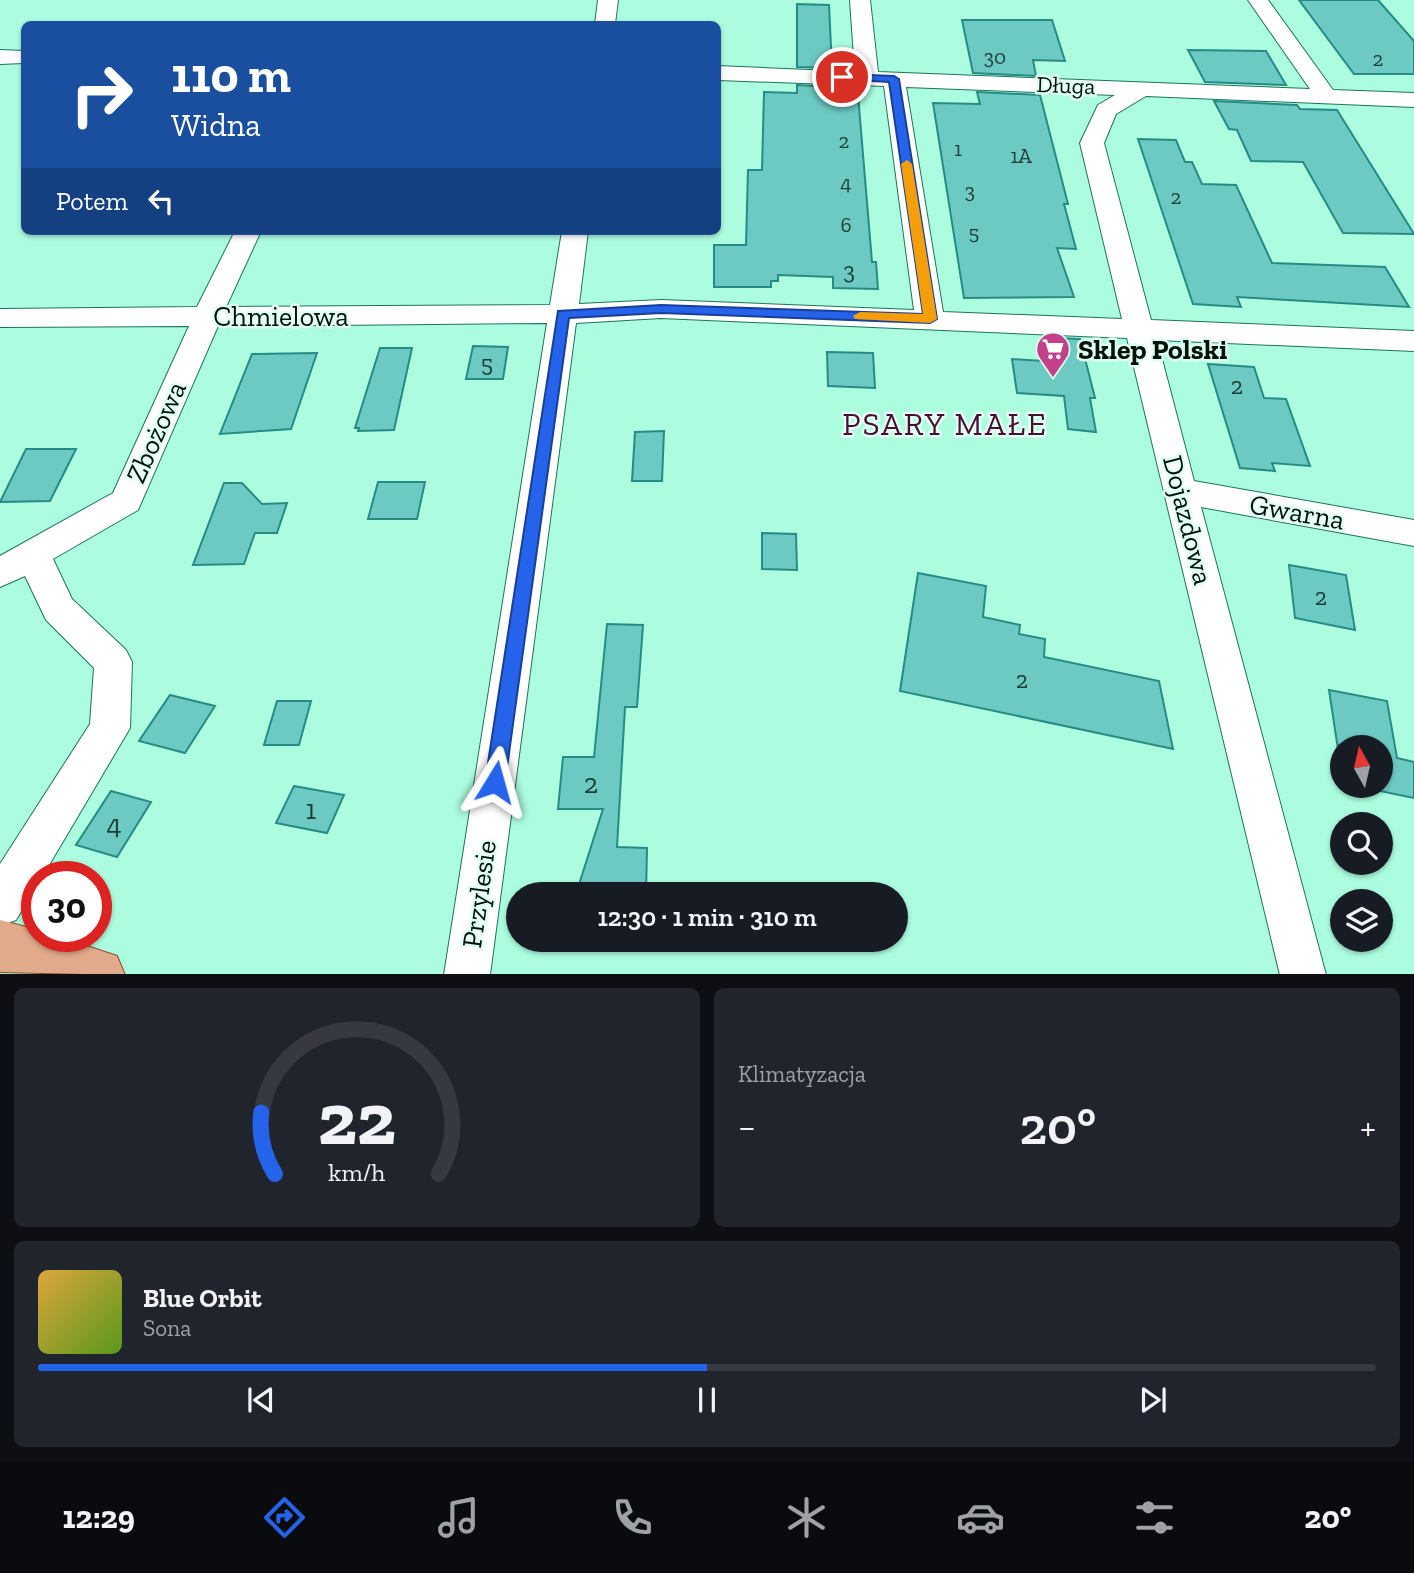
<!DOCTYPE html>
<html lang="pl">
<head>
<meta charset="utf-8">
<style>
  :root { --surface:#171b24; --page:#20242c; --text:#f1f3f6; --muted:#9ea1a6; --line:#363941; --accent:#2563eb }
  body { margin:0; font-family:"Zilla Slab",serif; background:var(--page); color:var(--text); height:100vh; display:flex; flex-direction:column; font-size:26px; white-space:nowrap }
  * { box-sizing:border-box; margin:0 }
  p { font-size:23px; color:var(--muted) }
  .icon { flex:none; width:38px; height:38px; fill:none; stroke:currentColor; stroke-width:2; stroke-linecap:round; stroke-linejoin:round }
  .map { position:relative; height:974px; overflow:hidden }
  .drawer { display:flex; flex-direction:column; gap:14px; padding:14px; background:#0d0f14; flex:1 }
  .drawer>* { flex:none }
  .banner { position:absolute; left:21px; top:21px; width:700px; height:214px; border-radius:10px; box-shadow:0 2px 5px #0004; background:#1a4fa0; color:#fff; overflow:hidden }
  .needle { width:46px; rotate:352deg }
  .controls { position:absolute; left:1330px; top:735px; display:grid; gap:14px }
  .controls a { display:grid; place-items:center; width:63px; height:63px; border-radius:50%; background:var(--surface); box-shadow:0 2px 5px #0004; font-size:35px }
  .speed { position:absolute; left:21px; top:861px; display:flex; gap:14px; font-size:35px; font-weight:700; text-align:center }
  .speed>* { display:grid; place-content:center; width:91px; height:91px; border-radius:50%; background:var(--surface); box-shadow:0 2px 5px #0004; line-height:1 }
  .speed .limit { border:10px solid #d22; background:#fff; color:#111 }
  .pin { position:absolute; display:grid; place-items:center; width:60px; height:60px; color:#fff; margin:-30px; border:4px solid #fff; border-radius:50%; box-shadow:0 2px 7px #0007 }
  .me { position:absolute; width:77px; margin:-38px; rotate:8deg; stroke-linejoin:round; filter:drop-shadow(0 0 5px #0008) }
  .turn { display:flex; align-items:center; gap:24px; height:147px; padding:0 35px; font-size:32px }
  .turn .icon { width:91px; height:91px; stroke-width:2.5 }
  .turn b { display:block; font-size:49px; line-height:60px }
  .then { display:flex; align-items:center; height:66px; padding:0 35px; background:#0003; gap:14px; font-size:26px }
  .big { font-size:52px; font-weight:600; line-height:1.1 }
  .drawer .widget { flex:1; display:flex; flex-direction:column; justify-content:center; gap:10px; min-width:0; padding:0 24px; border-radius:10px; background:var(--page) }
  .drawer .dial { align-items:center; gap:0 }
  .dial svg { height:182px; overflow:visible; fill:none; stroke:var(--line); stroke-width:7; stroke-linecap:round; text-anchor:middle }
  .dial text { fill:var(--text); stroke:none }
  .song { display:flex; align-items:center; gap:21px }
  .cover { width:84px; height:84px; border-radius:10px; background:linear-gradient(135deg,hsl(40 70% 55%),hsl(90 70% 35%)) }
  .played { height:7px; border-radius:4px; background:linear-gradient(90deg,var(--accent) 50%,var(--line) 50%) }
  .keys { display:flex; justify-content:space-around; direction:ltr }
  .heat { display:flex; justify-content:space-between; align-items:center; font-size:38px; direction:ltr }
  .drawer .tiles { flex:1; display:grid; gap:14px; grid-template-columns:1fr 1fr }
  .widget:last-child { grid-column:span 2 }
  .trip { position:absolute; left:506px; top:882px; width:402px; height:70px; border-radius:35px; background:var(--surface); box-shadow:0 2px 5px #0004; font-weight:600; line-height:70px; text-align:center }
  .menu { display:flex; height:112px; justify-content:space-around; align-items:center; background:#090b0e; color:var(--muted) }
  .menu .icon { width:49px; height:49px }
  .menu .active { color:var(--accent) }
  .menu b { font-size:32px; color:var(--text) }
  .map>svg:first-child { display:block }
  .building { fill:#6dcac3; stroke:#278b85; stroke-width:2 }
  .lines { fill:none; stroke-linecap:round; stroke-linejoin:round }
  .minor-casing { stroke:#1d745b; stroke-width:2 }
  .major-casing { stroke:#85502c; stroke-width:2 }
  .minor { fill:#fff; fill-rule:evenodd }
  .major { fill:#e1aa8b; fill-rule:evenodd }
  .route { fill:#2563eb; stroke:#184099; stroke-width:2 }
  .slow { fill:#f59e0b }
  .labels { text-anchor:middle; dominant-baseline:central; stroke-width:5; stroke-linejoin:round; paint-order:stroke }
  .far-number-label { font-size:21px; fill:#1b4039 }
  .far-street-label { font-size:23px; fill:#00120b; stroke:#e0fff2 }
  .number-label { font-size:24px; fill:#1b4039 }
  .street-label { font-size:28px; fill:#00120b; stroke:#e0fff2 }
  .poi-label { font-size:28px; font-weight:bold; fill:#00120b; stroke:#e0fff2; text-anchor:start }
  .near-number-label { font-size:28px; fill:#1b4039 }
  .quarter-label { font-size:32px; letter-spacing:2px; fill:#4b0d32; stroke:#e0fff2 }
</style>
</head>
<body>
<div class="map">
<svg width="1414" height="975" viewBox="0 0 1414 975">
  <rect width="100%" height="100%" fill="#acfddf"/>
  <!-- building -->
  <path class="building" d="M1299 0H1378L1414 41V74H1354Z
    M797 4 829 5 832 68 797 67Z
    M962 20H1052L1065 61 1033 60 1036 76 973 73Z
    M1188 50 1266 51 1286 85 1205 82Z
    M797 85 833 87 834 94 858 95 872 262H876L878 289 833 288V277L778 275V281H771V287H714V245H746L748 170H762L764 92 797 93Z
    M977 92 1040 95 1068 204H1064L1076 249 1057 248 1074 297 964 298 933 103 980 104Z
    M1214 101 1297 105 1300 109 1337 110 1414 234 1343 233 1303 162 1251 161 1237 130 1229 129Z
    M1138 139 1176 140 1185 162H1192L1202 184 1236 185 1272 263 1385 267 1409 307 1237 297 1241 307 1193 304Z
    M1056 338 1080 339 1095 398H1090L1096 432 1068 429 1064 396 1017 393 1012 359 1059 362Z
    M473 346 508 347 503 379H466Z
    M380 348H412L394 430 358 431 359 428H355Z
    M827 352 873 353 875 388 828 386Z
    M317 353 291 429 220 434 252 354Z
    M1208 364 1254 367 1264 398 1286 399 1310 466 1272 463 1275 471 1240 468Z
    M664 431 662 481H632L635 432Z
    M26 449H76L50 501 0 502Z
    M378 482H425L417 519H368Z
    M224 483H242L262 504 287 503 277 533H255L244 564 193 565Z
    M762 533 796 534 797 570 762 569Z
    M1289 565 1346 575 1355 630 1295 618Z
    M918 573 986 586 983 617 1020 625 1019 634 1045 639 1044 657 1159 681 1173 749 900 691Z
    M607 624 643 625 637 707H625L617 847 647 848 646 894H576L603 809H558L563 757H594Z
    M1329 690 1387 701 1397 758 1414 762V798L1356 786H1381V747H1342V776Z
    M170 695 215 706 185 753 139 741Z
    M277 701H311L299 745H264Z
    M294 786 344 795 327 833 276 823Z
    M111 791 151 802 117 857 76 845Z"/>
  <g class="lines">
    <!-- minor casing -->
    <g class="minor-casing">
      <path id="minor" d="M598 0H618L615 24H595Z
        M850 0H870L878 72 1310 89 1248 0H1268L1333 90 1414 93V107L1146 96 1116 114 1104 143 1151 320 1414 331V351L1157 340 1194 481 1414 520V546L1201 507 1326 975H1280L1127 338 661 318 576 323 490 975H444L547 323 218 326 138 510 53 559 72 599 126 650 132 662 130 728 42 877H37V885L16 920 0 926V864L90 724 94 668 46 620 25 576 0 587V556L113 493 189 326 0 327V309L197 307 235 231H261L226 307 550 305 562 231H588L579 304 661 300 914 310 884 86 718 80V66L855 72ZM906 87 1115 95 1098 105 1080 143 1122 319 943 312Z
        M0 50 24 51V63L0 64Z"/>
    </g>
    <!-- major casing -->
    <g class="major-casing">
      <path id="major" d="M0 920 37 930V936H57L117 956 125 975 0 972Z"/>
    </g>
    <!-- minor -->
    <use href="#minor" class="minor"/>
    <!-- major -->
    <use href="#major" class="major"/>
  </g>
  <!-- route -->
  <path class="route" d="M842 74 894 76 899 79 937 319 930 323 661 313 569 318 505 782 502 788 495 791 488 788 485 782 558 311 661 305 923 314 889 82 838 79 837 77Z"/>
  <!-- slow -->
  <path class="slow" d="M907 160 912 164 937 319 930 323 855 319 853 316 860 312 923 314 901 164Z"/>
  <!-- icons -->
  <defs>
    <g id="supermarket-pin" transform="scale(1.75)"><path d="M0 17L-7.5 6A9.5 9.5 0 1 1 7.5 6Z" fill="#c2418a" stroke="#e0fff2"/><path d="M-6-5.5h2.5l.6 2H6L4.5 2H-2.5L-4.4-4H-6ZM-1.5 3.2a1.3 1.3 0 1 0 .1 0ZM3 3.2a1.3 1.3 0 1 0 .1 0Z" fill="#fff"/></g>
  </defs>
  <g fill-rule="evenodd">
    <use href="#supermarket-pin" x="1053" y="349"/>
  </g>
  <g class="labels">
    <!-- far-number labels -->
    <g class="far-number-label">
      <text x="995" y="56">30</text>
      <text x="1378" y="58">2</text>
      <text x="844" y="140">2</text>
      <text x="958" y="148">1</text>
      <text x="1021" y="155">1A</text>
      <text x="846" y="182">4</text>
      <text x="970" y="190">3</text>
      <text x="1176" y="196">2</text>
      <text x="846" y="224">6</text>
      <text x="974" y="232">5</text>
    </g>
    <!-- far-street labels -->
    <g class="far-street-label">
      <text transform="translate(1066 85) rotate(2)">Długa</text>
    </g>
    <!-- number labels -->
    <g class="number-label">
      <text x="849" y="270">3</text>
      <text x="487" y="363">5</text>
      <text x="1237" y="385">2</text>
      <text x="1321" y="596">2</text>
      <text x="1022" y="679">2</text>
    </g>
    <!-- street labels -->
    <g class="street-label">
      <text x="281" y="316">Chmielowa</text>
      <text transform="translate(156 432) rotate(-66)">Zbożowa</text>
      <text transform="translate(1297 512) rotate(10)">Gwarna</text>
      <text transform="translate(1188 520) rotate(76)">Dojazdowa</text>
      <text transform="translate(479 894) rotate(-82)">Przylesie</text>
    </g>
    <!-- poi labels -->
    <g class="poi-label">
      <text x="1078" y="349">Sklep Polski</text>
    </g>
    <!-- near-number labels -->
    <g class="near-number-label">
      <text x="591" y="783">2</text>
      <text x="311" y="809">1</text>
      <text x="114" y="824">4</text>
    </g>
    <!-- quarter labels -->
    <g class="quarter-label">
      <text x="945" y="424">PSARY MAŁE</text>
    </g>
  </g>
</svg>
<div class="controls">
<a><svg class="needle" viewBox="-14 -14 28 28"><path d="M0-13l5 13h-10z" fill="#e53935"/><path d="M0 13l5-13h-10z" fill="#9ea1a6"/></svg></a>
<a><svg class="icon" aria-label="search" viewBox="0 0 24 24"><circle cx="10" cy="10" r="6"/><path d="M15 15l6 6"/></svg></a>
<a><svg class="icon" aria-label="layers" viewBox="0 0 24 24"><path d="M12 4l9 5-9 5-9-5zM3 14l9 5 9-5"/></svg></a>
</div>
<div class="speed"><div class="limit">30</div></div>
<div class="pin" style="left:842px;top:77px;background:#d93025"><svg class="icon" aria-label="arrive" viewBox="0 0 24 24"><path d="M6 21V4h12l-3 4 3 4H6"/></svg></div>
<svg class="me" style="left:495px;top:782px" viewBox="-20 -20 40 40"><path d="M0-17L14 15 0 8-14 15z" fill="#2563eb" stroke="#fff" stroke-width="4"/></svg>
<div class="trip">12:30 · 1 min · 310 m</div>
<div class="banner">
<div class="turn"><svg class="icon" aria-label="right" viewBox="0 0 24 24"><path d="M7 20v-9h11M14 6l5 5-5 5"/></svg><div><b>110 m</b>Widna</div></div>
<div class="then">Potem<svg class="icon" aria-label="left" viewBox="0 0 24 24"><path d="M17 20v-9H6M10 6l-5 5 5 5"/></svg></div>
</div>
</div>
<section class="drawer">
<div class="tiles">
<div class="widget dial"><svg viewBox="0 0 100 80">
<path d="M14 69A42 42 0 1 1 86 69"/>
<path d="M14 69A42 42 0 0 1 8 42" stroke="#2563eb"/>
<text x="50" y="56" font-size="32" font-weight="700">22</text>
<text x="50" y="72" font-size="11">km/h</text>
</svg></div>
<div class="widget"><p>Klimatyzacja</p>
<div class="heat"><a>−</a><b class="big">20°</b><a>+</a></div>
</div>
<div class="widget">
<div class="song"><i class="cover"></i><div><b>Blue Orbit</b><p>Sona</p></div></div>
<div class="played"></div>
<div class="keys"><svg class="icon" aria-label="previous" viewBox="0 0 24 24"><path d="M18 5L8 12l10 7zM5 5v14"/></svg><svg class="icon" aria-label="pause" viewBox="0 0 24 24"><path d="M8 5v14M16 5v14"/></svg><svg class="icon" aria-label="next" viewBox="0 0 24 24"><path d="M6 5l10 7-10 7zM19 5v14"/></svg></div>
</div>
</div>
</section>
<nav class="menu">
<b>12:29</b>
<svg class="icon active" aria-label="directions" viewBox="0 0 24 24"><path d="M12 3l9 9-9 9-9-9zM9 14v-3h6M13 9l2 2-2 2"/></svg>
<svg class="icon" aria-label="music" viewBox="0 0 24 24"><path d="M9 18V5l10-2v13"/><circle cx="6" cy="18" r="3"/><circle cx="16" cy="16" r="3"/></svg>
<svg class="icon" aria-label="phone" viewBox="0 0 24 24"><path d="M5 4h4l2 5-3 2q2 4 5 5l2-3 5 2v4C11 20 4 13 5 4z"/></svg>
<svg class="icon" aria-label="climate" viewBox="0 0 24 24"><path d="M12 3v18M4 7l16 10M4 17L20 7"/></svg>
<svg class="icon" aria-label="car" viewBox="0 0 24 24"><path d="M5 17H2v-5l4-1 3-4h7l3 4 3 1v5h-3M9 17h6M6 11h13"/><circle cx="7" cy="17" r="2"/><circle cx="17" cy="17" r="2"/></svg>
<svg class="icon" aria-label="filters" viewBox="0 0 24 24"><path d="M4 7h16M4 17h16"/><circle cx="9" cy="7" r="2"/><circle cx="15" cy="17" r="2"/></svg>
<b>20°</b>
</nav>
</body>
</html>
